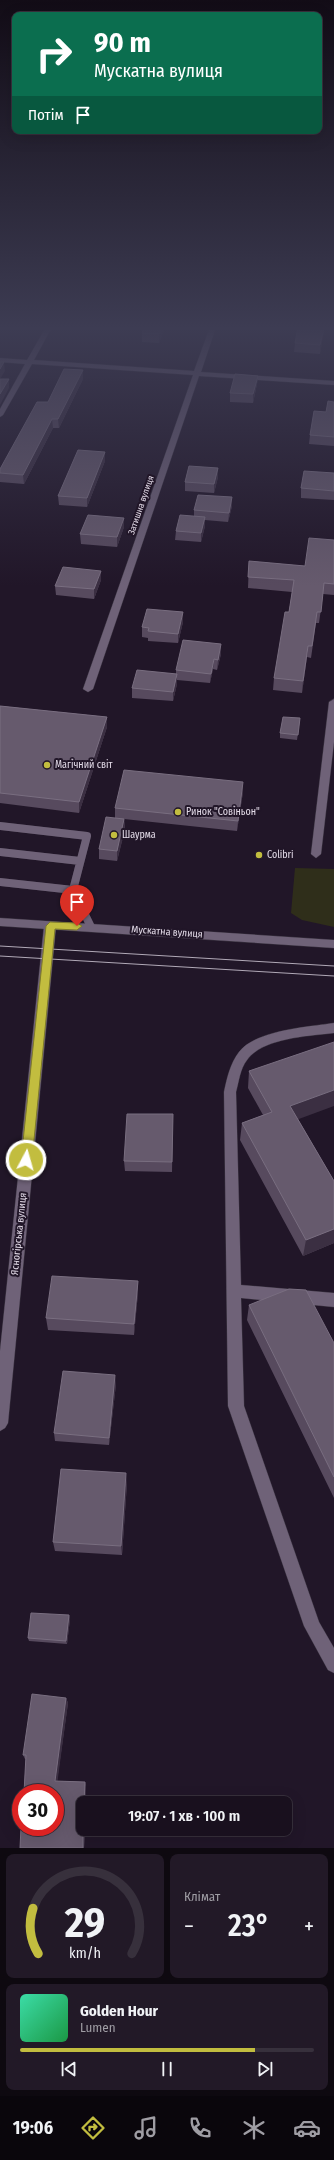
<!DOCTYPE html>
<html lang="uk">
<head>
<meta charset="utf-8">
<style>
  :root { --surface:#19101e; --page:#221927; --text:#f1f3f6; --muted:#9f9da4; --line:#37303c; --accent:#c2bd3f }
  body { margin:0; font-family:"Fira Sans Condensed",sans-serif; background:var(--page); color:var(--text); height:100vh; display:flex; flex-direction:column; font-size:15px; white-space:nowrap }
  * { box-sizing:border-box; margin:0 }
  p { font-size:13px; color:var(--muted) }
  .icon { flex:none; width:22px; height:22px; fill:none; stroke:currentColor; stroke-width:2; stroke-linecap:round; stroke-linejoin:round }
  .map { position:relative; height:1848px; overflow:hidden }
  .sheet { display:flex; flex-direction:column; gap:6px; padding:6px; background:#0e0910; flex:1 }
  .sheet>* { flex:none }
  .banner { position:absolute; left:12px; top:12px; width:310px; height:122px; border-radius:8px; box-shadow:0 4px 16px #0002,0 0 0 1px var(--line); background:#0b6e4f; color:#fff; overflow:hidden }
  .speed { position:absolute; left:12px; top:1784px; display:flex; gap:8px; font-size:20px; font-weight:700; text-align:center }
  .speed>* { display:grid; place-content:center; width:52px; height:52px; border-radius:50%; background:var(--surface); box-shadow:0 4px 16px #0002,0 0 0 1px var(--line); line-height:1 }
  .speed .limit { border:6px solid #d22; background:#fff; color:#111 }
  .pin { position:absolute; display:grid; place-items:center; width:34px; height:34px; color:#fff; margin:-41px -17px; border-radius:50% 50% 50% 0; rotate:-45deg; box-shadow:0 0 4px #0007 }
  .pin .icon { rotate:45deg }
  .me { position:absolute; width:44px; margin:-22px; rotate:6deg; stroke-linejoin:round; filter:drop-shadow(0 0 3px #0008) }
  .turn { display:flex; align-items:center; gap:14px; height:84px; padding:0 16px; font-size:18px }
  .turn .icon { width:52px; height:52px; stroke-width:2.5 }
  .turn b { display:block; font-size:28px; line-height:34px }
  .then { display:flex; align-items:center; height:38px; padding:0 16px; background:#0003; gap:8px; font-size:15px }
  .big { font-size:30px; font-weight:600; line-height:1.1 }
  .sheet .card { flex:1; display:flex; flex-direction:column; justify-content:center; gap:6px; min-width:0; padding:0 14px; border-radius:8px; background:var(--page) }
  .sheet .dial { align-items:center; gap:0 }
  .dial svg { height:104px; overflow:visible; fill:none; stroke:var(--line); stroke-width:7; stroke-linecap:round; text-anchor:middle }
  .dial text { fill:var(--text); stroke:none }
  .song { display:flex; align-items:center; gap:12px }
  .cover { width:48px; height:48px; border-radius:6px; background:linear-gradient(135deg,hsl(160 70% 55%),hsl(140 70% 35%)) }
  .played { height:4px; border-radius:2px; background:linear-gradient(90deg,var(--accent) 80%,var(--line) 80%) }
  .keys { display:flex; justify-content:space-around; direction:ltr }
  .heat { display:flex; justify-content:space-between; align-items:center; font-size:22px; direction:ltr }
  .sheet .tiles { flex:1; display:grid; gap:6px; grid-template-columns:1fr 1fr }
  .card:last-child { grid-column:span 2 }
  .trip { position:absolute; left:76px; top:1796px; width:216px; height:40px; border-radius:8px; background:var(--surface); box-shadow:0 4px 16px #0002,0 0 0 1px var(--line); font-weight:600; line-height:40px; text-align:center }
  .dock { display:flex; height:64px; justify-content:space-around; align-items:center; background:#0a060c; color:var(--muted) }
  .dock .icon { width:28px; height:28px }
  .dock .active { color:var(--accent) }
  .dock b { font-size:18px; color:var(--text) }
  .map>svg:first-child { display:block }
  .green { fill:#2f2e1a }
  .lines { fill:none; stroke-linecap:round; stroke-linejoin:round }
  .service-casing { stroke:#3a3340; stroke-width:8 }
  .minor-casing { stroke:#3a3340; stroke-width:1 }
  .tertiary-casing { stroke:#3a3340; stroke-width:1 }
  .service { stroke:#6f6278; stroke-width:8 }
  .minor { fill:#6f6278; fill-rule:evenodd }
  .tertiary { fill:#6f6278; fill-rule:evenodd }
  .tram { stroke:#b1a9b7; stroke-width:1 }
  .wall { fill:#574a5e }
  .shaded-wall { fill:#3b2f42 }
  .building { fill:#665a6d; stroke:#796e80 }
  .route { fill:#c2bd3f; stroke:#7e7b29 }
  .poi-dot { fill:#c2bd3f; stroke:#211628; stroke-width:1.5 }
  .labels { text-anchor:middle; dominant-baseline:central; stroke-width:4; stroke-linejoin:round; paint-order:stroke }
  .far-street-label { font-size:9px; fill:#e3dbe8; stroke:#211628 }
  .poi-label { font-size:10px; fill:#e3dbe8; stroke:#211628; text-anchor:start }
  .street-label { font-size:10px; fill:#e3dbe8; stroke:#211628 }
</style>
</head>
<body>
<div class="map">
<svg width="334" height="1848" viewBox="0 0 334 1848">
  <rect width="100%" height="100%" fill="#211628"/>
  <!-- green -->
  <path class="green" d="M295 868 334 869V927L302 920 291 913Z"/>
  <g class="lines">
    <!-- service casing -->
    <g class="service-casing">
      <path id="service" d="M0 826 87 836 73 890 91 927
        M0 852 80 861
        M0 882 73 890"/>
    </g>
    <!-- minor casing -->
    <g class="minor-casing">
      <path id="minor" d="M46 327H52L34 360 194 371 210 327H216L201 372 334 381V385L199 376 93 689 88 692 83 689 193 375 32 364 3 415 0 417V409L25 364 0 362V358L27 360Z
        M334 699V742L321 854 316 858 311 854 329 702Z
        M50 922 56 926 8 1423 5 1428 0 1431V1351L44 926Z
        M334 1023V1033C309 1036 262 1038 247 1060 240 1069 239 1081 236 1092L241 1285 334 1293V1307L241 1298 244 1406 319 1622 334 1648V1673L328 1670 304 1626 228 1406 224 1092C227 1078 230 1064 239 1052 256 1030 308 1027 334 1023Z"/>
    </g>
    <!-- tertiary casing -->
    <g class="tertiary-casing">
      <path id="tertiary" d="M0 918 334 940V948L0 926Z"/>
    </g>
    <!-- service -->
    <use href="#service" class="service"/>
    <!-- minor -->
    <use href="#minor" class="minor"/>
    <!-- tertiary -->
    <use href="#tertiary" class="tertiary"/>
    <!-- tram -->
    <path class="tram" d="M0 946 334 966
      M0 956 334 976"/>
  </g>
  <!-- wall -->
  <path class="wall" d="M145 327H165L159 343 142 342V333Z
    M324 328 323 336 320 354 294 352 295 343Z
    M258 376 257 384 253 403 230 402V393Z
    M83 379 59 428H53L24 484 0 482V469L48 402Z
    M334 402V446L309 444 310 435Z
    M105 461 87 507 59 505 58 496Z
    M218 468V477L214 493 185 491V482Z
    M334 473V500L301 498V488Z
    M232 506 228 522 205 520V526L201 542 175 540 176 531 194 516V510Z
    M124 518V527L117 547 81 544 80 534Z
    M334 540V595L323 594 319 623H316L311 658 307 657 302 693 273 690 274 678 289 612 292 592 248 588 249 561 305 566Z
    M101 580 94 599 56 595 55 586Z
    M183 622 178 643 148 641V638L142 637V627Z
    M221 654 217 670 213 669 210 683 177 680V684L173 701 132 698V688L176 674V670Z
    M0 706 107 717V727L79 813 0 803Z
    M300 718 297 740 280 738V733Z
    M243 792 237 831 124 819 125 829 117 861 99 859V849L115 818V808Z
    M249 1071 298 1119 334 1181V1243L303 1256 240 1140 242 1123 263 1115 248 1088Z
    M173 1114 172 1172 125 1171 124 1161Z
    M138 1281V1293L134 1335 48 1330 46 1318Z
    M249 1305 334 1343V1498L247 1320Z
    M116 1384 109 1445 55 1441 54 1433Z
    M127 1483 122 1555 55 1551 53 1542Z
    M69 1615 70 1619 67 1644 29 1641 28 1638Z
    M66 1698 68 1703 57 1781 85 1782 86 1786V1803H83V1829H85L84 1848H20L26 1759H25L23 1755Z"/>
  <!-- shaded-wall -->
  <path class="shaded-wall" d="M162 327H165L159 343V334Z
    M324 328 323 336 320 354V345Z
    M4 362 5 371 0 379V369Z
    M83 370V379L59 428 58 419Z
    M258 376 257 384 253 403V394Z
    M9 379V388L0 405V394Z
    M52 419 53 428 24 484 23 475Z
    M105 452V461L87 507V498Z
    M218 468V477L214 493V484Z
    M232 497V506L228 522 229 513Z
    M205 517V526L201 542V533Z
    M124 518V527L117 547V537Z
    M101 571V580L94 599V589Z
    M183 612V622L178 643V634Z
    M221 644V654L217 670 218 660Z
    M308 646 307 657 302 693 303 681Z
    M214 659 213 669 210 683 211 674Z
    M177 674V684L173 701V692Z
    M107 717V727L79 813V802Z
    M243 782V792L237 831 238 821Z
    M124 819 125 829 117 861V851Z
    M334 1090V1106L288 1123 290 1106Z
    M334 1229V1243L303 1256 306 1240Z
    M138 1281V1293L134 1335V1324Z
    M115 1375 116 1384 109 1445V1438Z
    M126 1473 127 1483 122 1555 121 1546Z
    M69 1615 70 1619 67 1644 66 1641Z
    M66 1698 68 1703 57 1785 55 1781Z
    M85 1782 86 1786V1803H84Z
    M83 1829H85L84 1848H83Z"/>
  <!-- building -->
  <path class="building" d="M145 327H162L159 334 142 333Z
    M298 327 324 328 320 345 295 343Z
    M0 362H4L0 369Z
    M64 369 83 370 58 419H52L23 475 0 473V469L37 402H48Z
    M235 374 258 376 253 394 230 393Z
    M0 379H9L0 394Z
    M328 401 334 402V437L310 435 314 411 326 412Z
    M78 450 105 452 87 498 58 496Z
    M189 466 218 468 214 484 185 482Z
    M304 471 334 473V491L301 488Z
    M198 495 232 497 229 513 194 510Z
    M88 515 124 518 117 537 80 534Z
    M180 515 205 517 201 533 176 531Z
    M309 538 334 540V584L324 583 321 612H317L312 646H308L303 681 274 678 285 612H289L294 580 248 577 249 561 305 566Z
    M63 567 101 571 94 589 55 586Z
    M147 609 183 612 178 634 148 631 149 628 142 627Z
    M183 640 221 644 218 660 214 659 211 674 176 670Z
    M137 670 177 674 173 692 132 688Z
    M0 706 107 717 79 802 0 793Z
    M283 717 300 718 298 735 280 733Z
    M124 770 243 782 238 821 115 808Z
    M106 817 124 819 117 851 99 849Z
    M334 1042V1090L290 1106 334 1181V1229L306 1240 242 1123 272 1112 249 1071Z
    M127 1114H173L172 1162 124 1161Z
    M52 1276 138 1281 134 1324 46 1318Z
    M289 1289 306 1290 334 1343V1477L249 1305Z
    M63 1371 115 1375 109 1438 54 1433Z
    M61 1469 126 1473 121 1546 53 1542Z
    M31 1613 69 1615 66 1641 28 1638Z
    M32 1694 66 1698 55 1781 85 1782 84 1803H83V1848H20L21 1827H55V1793H24L26 1755H23Z"/>
  <!-- sky -->
  <linearGradient id="sky" x2="0" y2="1"><stop stop-color="#120c16"/><stop offset="0.56" stop-color="#3d3c53"/><stop offset="1" stop-color="#3d3c53" stop-opacity="0"/></linearGradient>
  <rect width="334" height="586" fill="url(#sky)"/>
  <!-- route -->
  <path class="route" d="M50 922 77 923 82 926 77 930 55 929 32 1160 26 1164 21 1160 46 926Z"/>
  <!-- markers -->
  <g class="poi-dot">
    <circle cx="47" cy="765" r="4"/>
    <circle cx="178" cy="812" r="4"/>
    <circle cx="114" cy="835" r="4"/>
    <circle cx="259" cy="855" r="4"/>
  </g>
  <g class="labels">
    <!-- far-street labels -->
    <g class="far-street-label">
      <text transform="translate(141 505) rotate(-71)">Затишна вулиця</text>
    </g>
    <!-- poi labels -->
    <g class="poi-label">
      <text x="55" y="765">Магічний світ</text>
      <text x="186" y="812">Ринок "Совіньон"</text>
      <text x="122" y="835">Шаурма</text>
      <text x="267" y="855">Colibri</text>
    </g>
    <!-- street labels -->
    <g class="street-label">
      <text transform="translate(167 932) rotate(4)">Мускатна вулиця</text>
      <text transform="translate(19 1234) rotate(-84)">Ясногірська вулиця</text>
    </g>
  </g>
</svg>
<div class="speed"><div class="limit">30</div></div>
<div class="pin" style="left:77px;top:926px;background:#d93025"><svg class="icon" aria-label="arrive" viewBox="0 0 24 24"><path d="M6 21V4h12l-3 4 3 4H6"/></svg></div>
<svg class="me" style="left:26px;top:1160px" viewBox="-20 -20 40 40"><circle r="17" fill="#c2bd3f" stroke="#fff" stroke-width="3"/><path d="M0-11L8 9 0 5-8 9z" fill="#fff"/></svg>
<div class="trip">19:07 · 1 хв · 100 m</div>
<div class="banner">
<div class="turn"><svg class="icon" aria-label="right" viewBox="0 0 24 24"><path d="M7 20v-9h11M14 6l5 5-5 5"/></svg><div><b>90 m</b>Мускатна вулиця</div></div>
<div class="then">Потім<svg class="icon" aria-label="arrive" viewBox="0 0 24 24"><path d="M6 21V4h12l-3 4 3 4H6"/></svg></div>
</div>
</div>
<section class="sheet">
<div class="tiles">
<div class="card dial"><svg viewBox="0 0 100 80">
<path d="M14 69A42 42 0 1 1 86 69"/>
<path d="M14 69A42 42 0 0 1 10 34" stroke="#c2bd3f"/>
<text x="50" y="56" font-size="32" font-weight="700">29</text>
<text x="50" y="72" font-size="11">km/h</text>
</svg></div>
<div class="card"><p>Клімат</p>
<div class="heat"><a>−</a><b class="big">23°</b><a>+</a></div>
</div>
<div class="card">
<div class="song"><i class="cover"></i><div><b>Golden Hour</b><p>Lumen</p></div></div>
<div class="played"></div>
<div class="keys"><svg class="icon" aria-label="previous" viewBox="0 0 24 24"><path d="M18 5L8 12l10 7zM5 5v14"/></svg><svg class="icon" aria-label="pause" viewBox="0 0 24 24"><path d="M8 5v14M16 5v14"/></svg><svg class="icon" aria-label="next" viewBox="0 0 24 24"><path d="M6 5l10 7-10 7zM19 5v14"/></svg></div>
</div>
</div>
</section>
<nav class="dock">
<b>19:06</b>
<svg class="icon active" aria-label="directions" viewBox="0 0 24 24"><path d="M12 3l9 9-9 9-9-9zM9 14v-3h6M13 9l2 2-2 2"/></svg>
<svg class="icon" aria-label="music" viewBox="0 0 24 24"><path d="M9 18V5l10-2v13"/><circle cx="6" cy="18" r="3"/><circle cx="16" cy="16" r="3"/></svg>
<svg class="icon" aria-label="phone" viewBox="0 0 24 24"><path d="M5 4h4l2 5-3 2q2 4 5 5l2-3 5 2v4C11 20 4 13 5 4z"/></svg>
<svg class="icon" aria-label="climate" viewBox="0 0 24 24"><path d="M12 3v18M4 7l16 10M4 17L20 7"/></svg>
<svg class="icon" aria-label="car" viewBox="0 0 24 24"><path d="M5 17H2v-5l4-1 3-4h7l3 4 3 1v5h-3M9 17h6M6 11h13"/><circle cx="7" cy="17" r="2"/><circle cx="17" cy="17" r="2"/></svg>
</nav>
</body>
</html>
